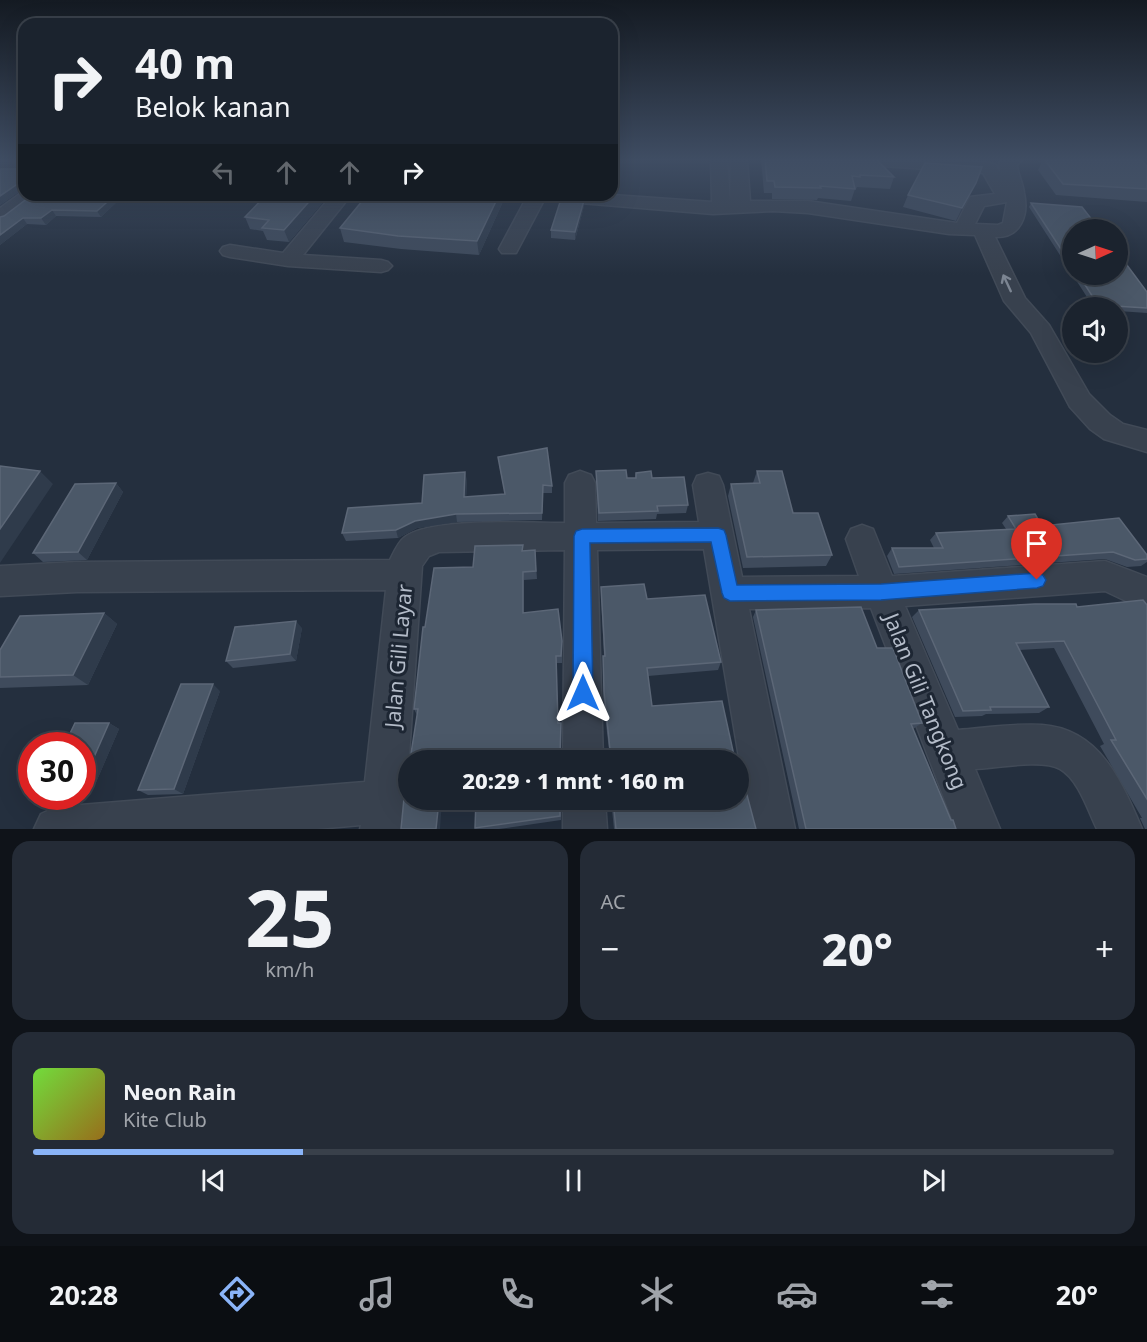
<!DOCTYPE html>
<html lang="id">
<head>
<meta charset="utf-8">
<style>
  :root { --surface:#1b232e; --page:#242b36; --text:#f1f3f6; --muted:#a0a4aa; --line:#39404a; --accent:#8ab4f8 }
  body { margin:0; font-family:"Noto Sans",sans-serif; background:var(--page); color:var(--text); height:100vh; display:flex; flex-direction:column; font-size:22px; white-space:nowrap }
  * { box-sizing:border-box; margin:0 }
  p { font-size:20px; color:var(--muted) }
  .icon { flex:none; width:33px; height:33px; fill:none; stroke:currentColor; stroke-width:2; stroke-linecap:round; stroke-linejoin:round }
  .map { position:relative; height:829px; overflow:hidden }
  .side { display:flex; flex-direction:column; gap:12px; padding:12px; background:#0f1319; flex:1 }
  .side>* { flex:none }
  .hud { position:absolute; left:18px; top:18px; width:600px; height:183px; border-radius:18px; box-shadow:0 6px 24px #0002,0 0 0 2px var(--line); background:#1b232e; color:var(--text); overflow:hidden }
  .needle { width:39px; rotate:87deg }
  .controls { position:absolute; left:1062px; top:219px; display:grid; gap:12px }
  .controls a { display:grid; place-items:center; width:66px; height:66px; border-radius:50%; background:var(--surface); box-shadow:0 6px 24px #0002,0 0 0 2px var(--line); font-size:30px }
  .speed { position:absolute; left:18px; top:732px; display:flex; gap:12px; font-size:30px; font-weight:700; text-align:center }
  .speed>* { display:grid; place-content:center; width:78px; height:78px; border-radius:50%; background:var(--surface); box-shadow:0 6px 24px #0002,0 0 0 2px var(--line); line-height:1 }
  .speed .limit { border:9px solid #d22; background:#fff; color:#111 }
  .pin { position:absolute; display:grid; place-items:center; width:51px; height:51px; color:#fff; margin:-62px -26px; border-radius:50% 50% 50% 0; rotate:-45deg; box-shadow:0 0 6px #0007 }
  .pin .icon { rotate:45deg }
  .me { position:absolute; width:66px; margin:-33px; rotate:0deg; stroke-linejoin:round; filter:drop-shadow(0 0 4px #0008) }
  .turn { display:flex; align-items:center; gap:21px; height:126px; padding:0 18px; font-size:27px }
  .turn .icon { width:78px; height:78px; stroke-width:2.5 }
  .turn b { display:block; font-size:42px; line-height:51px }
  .lanes { display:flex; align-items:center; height:57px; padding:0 18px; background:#0003; justify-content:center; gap:30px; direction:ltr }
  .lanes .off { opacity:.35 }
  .big { font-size:45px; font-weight:800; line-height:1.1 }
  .side .widget { flex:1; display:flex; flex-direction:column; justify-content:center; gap:9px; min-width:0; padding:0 21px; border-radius:18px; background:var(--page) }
  .side .dial { align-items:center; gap:0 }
  .dial b { font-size:78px; line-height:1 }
  .song { display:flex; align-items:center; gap:18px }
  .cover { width:72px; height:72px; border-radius:9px; background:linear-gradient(135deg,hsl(100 70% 55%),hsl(40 70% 35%)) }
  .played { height:6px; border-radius:3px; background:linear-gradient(90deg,var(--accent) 25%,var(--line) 25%) }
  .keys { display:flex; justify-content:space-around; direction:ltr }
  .heat { display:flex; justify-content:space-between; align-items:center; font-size:33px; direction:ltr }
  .side .tiles { flex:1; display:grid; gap:12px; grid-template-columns:1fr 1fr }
  .widget:last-child { grid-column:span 2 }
  .trip { position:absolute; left:398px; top:750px; width:351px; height:60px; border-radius:30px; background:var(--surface); box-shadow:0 6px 24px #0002,0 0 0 2px var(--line); font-weight:800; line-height:60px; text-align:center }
  .dock { display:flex; height:96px; justify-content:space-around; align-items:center; background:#0b0e12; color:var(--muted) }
  .dock .icon { width:42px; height:42px }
  .dock .current { color:var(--accent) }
  .dock b { font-size:27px; color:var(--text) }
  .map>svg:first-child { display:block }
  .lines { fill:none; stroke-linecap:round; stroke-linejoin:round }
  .minor-casing { stroke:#414a57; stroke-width:3 }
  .minor { fill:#38414e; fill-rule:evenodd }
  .wall { fill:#3f4b5c }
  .shaded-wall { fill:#2f3b4b }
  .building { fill:#4b5868; stroke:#5c6777; stroke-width:1.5 }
  .oneway { stroke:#7c8592 }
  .route { fill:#1a73e8; stroke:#114b97; stroke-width:1.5 }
  .labels { text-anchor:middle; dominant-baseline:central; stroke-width:6; stroke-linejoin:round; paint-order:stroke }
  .near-street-label { font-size:21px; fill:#b4bcc9; stroke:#1d2633 }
</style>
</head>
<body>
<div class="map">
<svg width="1147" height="829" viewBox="0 0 1147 829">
  <rect width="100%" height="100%" fill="#242f3e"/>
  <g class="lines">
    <!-- minor casing -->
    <g class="minor-casing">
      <path id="minor" d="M711 159H727L730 202 731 159H747L750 201H808L957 223 970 197 995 194 983 173 869 165 863 164 861 160 933 159 989 163 995 164 1000 172 999 163 1002 159H1022L1017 165C1018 175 1023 183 1024 193 1029 215 1021 238 995 237L1025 298 1049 325 1089 394 1110 415 1123 424 1147 430V452L1104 439 1090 429 1070 407 1031 333 1004 301 975 235 949 234 808 213 773 211 713 214 544 200 516 253H502L499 249 528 195H612L712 202ZM1007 202 1003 223 998 225 975 224 984 206Z
        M24 163V173L0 174V164Z
        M24 191V195H40L7 221 0 223V208Z
        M332 195H351L303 255 381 260 388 262 392 266 388 270 381 272 288 266 230 257 223 255 220 251 223 247 230 245 283 253Z
        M580 471 591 475 595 483 596 523 699 522 693 485 697 476 708 473 719 476 723 485 742 577 859 576 846 539 851 529 862 525 873 529 892 576 1105 561 1147 577V611L1105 591 905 606 958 730C985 728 1015 723 1042 725 1100 729 1122 782 1142 829H1097C1088 811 1079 780 1060 769 1042 759 996 768 975 769L1000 829H956L871 608 749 609 795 829H751L704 549 597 550 603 760H563L565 550 439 552 429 556 422 566 404 829H360L361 825 316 829H34L41 814 56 807 365 782 386 590 77 592 0 596V566L77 562 390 560C394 552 398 542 405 537 431 517 529 523 565 523V483L569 475Z
        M563 800H605L607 829H563Z"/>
    </g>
    <!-- minor -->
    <use href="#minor" class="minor"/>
  </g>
  <!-- wall -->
  <path class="wall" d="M0 159H24V189H23L0 205 22 169V162H0Z
    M761 159H876L894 177 890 189 857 187 856 189H855L851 201 818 198 817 200 772 199V193H764Z
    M1038 159H1140L1147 166V202L1056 195 1038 170 1041 164Z
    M976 183 956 221 903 207 908 195Z
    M32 195H173L168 200 120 199 101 217 56 216 46 225 27 224 0 245V217L4 216Z
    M329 195 289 242 267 240 263 231 250 229 245 217Z
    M367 195H506L479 255 401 249 344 242 340 228Z
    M585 197 584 206 575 240 551 238V230Z
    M1031 203 1072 230V274H1118L1147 292V313L1118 311V308H1094L1029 207Z
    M499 465 552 486V493H543L542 520 457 522 417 528 398 538 346 541 342 533 422 503 467 480 466 497 505 494Z
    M596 471 627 478H635L636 473 652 478 688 505 686 513 657 514 656 519 598 521Z
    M757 471 793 513 832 555 826 566 743 568 728 496 731 484 753 483Z
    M116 483 123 492 87 560 43 562 33 553Z
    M1008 516 1147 555V562L1141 566 1127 567 1105 559 894 574 887 556 892 548H934L930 540 936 533 1006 529 1002 523Z
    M535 550 537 579 524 580V613L562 648V663H556L558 723 561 755 572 760 417 715 414 709 425 627 473 567 523 551Z
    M601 587 647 599 721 662 718 670 648 676 652 706 735 760H608L607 756 609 750 603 698V656H604L601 596Z
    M1147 605V829H1145L1140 818H1142L1100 746 1104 744 1054 648 1019 650 1049 707 1039 713 986 714 982 716 955 717 912 617 919 610Z
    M756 610 877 648 922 723 913 729 951 820 956 829H799L753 617Z
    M104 613 117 624 88 685 0 688V650Z
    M302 628 296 661 233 668 226 661Z
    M220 691 183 794 148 795 138 790Z
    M109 723 119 729 94 787 82 788V746Z
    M742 796 756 829H614L611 800H738Z
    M476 800H562H561V820L499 829H475Z"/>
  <!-- shaded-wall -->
  <path class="shaded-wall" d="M19 183 23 189 0 205V196Z
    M976 183 970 195 956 221 962 208Z
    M115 195H118L120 199 101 217 97 211Z
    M165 195H173L168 200Z
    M315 195H329L289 242 284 230Z
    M499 195H506L479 255 477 241Z
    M585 197 584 206 575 240V232Z
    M52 210 56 216 46 225 41 218Z
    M23 218 27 224 0 245V235Z
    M40 471 53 484 0 563V529Z
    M465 472 467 480 466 504 464 497Z
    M116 483 123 492 87 560 78 552Z
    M456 514 457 522 417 528 398 538 396 530 415 521Z
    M523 572 524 580V620L523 613Z
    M104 613 117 624 88 685 73 675Z
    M296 621 302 628 296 661 290 654Z
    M213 684 220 691 183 794 174 789Z
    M109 723 119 729 94 787 83 782Z
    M439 800H442L440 829H436Z"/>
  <!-- building -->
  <path class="building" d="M22 159H24V187H22V183H19L0 196V169H22Z
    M765 159H876L894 177 860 175V177L852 176 855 189 820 186 821 188 775 187 774 181H767Z
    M1044 159H1140L1147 166V189L1063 184Z
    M925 163 982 167 976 183 962 208 908 195Z
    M32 195H115L97 211 52 210 41 218H23L0 235V217L4 216Z
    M266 195H315L284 230 262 228 269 220 245 217Z
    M367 195H499L477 241 398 236 340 228Z
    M562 196 585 197 575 232 551 230Z
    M1031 203 1082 207 1100 230H1072V266Z
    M1118 253 1147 292V308L1098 305 1078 274H1118Z
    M547 448 552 486 543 485 542 513 456 514 415 521 396 530 342 533 348 508 422 503 424 475 465 472 464 497 505 494 498 457Z
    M0 466 40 471 0 529Z
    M626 470 627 478H636V473L651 471 652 478 684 477 688 505 657 506 658 511 599 513 596 471Z
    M757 471H782L793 513H818L832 555 747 557 731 484 760 483Z
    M116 483 78 552 33 553 75 484Z
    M1035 514 1042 526 1119 518 1147 555V559L1135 560 1113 552 899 567 892 548H943L936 533 1016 529 1008 516Z
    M523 545 522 551 535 550 536 571 523 572V613L558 609 562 641 561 656H556L558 723H561L560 755 571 757 572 760H410L418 709H414L423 627H425L434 568 473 567 475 546Z
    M644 584 647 599 705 595 721 662 647 668 652 706 722 701 735 760H609L608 750H610L604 691 603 656H605L601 587Z
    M1143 600 1147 605V799L1111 740H1116L1064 641 1016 643 1049 707H990L991 710 963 711 919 610 1035 604H1076L1077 607Z
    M861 607 877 648H893L922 723 911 724 951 820H953L956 829H806L756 610Z
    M104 613 73 675 0 677V650L20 616Z
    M296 621 290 654 226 661 235 627Z
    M181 684H213L174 789 138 790Z
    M75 723H109L83 782 82 746H64Z
    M408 771V800H439L436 829H401L405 788Z
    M738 777 742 796 747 795 756 829H616L613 800H738Z
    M476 800H560V816L475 828Z"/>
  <!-- one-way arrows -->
  <defs><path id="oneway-shaft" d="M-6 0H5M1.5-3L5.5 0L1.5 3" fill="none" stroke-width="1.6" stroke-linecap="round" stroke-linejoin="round" transform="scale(1.5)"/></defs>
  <use class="oneway" href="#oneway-shaft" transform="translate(1007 283) rotate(-115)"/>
  <!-- sky -->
  <linearGradient id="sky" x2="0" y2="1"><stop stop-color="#141a22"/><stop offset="0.58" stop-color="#3f4d63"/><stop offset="1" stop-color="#3f4d63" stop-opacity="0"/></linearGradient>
  <rect width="1147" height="275" fill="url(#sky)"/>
  <!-- route -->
  <path class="route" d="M718 528 724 530 726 535 737 585 881 584 1037 573 1043 575 1046 580 1043 586 1037 588 881 600 730 601 724 598 722 593 711 542 590 543 593 693 590 700 583 703 576 700 573 693 574 536 576 531 582 529Z"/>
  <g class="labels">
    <!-- near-street labels -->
    <g class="near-street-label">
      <text transform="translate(398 656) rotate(-85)">Jalan Gili Layar</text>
      <text transform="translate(926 701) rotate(68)">Jalan Gili Tangkong</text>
    </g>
  </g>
</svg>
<div class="controls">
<a><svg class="needle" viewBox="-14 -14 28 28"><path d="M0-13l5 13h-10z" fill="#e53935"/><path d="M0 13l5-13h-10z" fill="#a0a4aa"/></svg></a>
<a><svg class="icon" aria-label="sound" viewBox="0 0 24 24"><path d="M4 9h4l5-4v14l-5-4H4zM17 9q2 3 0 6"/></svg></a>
</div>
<div class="speed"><div class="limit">30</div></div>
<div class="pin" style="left:1037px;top:580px;background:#d93025"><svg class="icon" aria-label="arrive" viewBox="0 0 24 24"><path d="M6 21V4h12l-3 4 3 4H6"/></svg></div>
<svg class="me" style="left:583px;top:693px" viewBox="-20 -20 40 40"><path d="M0-17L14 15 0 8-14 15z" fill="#1a73e8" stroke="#fff" stroke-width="4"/></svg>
<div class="trip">20:29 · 1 mnt · 160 m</div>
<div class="hud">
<div class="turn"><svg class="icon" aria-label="right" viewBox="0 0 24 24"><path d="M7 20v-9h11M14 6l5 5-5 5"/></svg><div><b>40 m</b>Belok kanan</div></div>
<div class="lanes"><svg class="icon off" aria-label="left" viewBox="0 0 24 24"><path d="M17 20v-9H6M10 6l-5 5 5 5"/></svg><svg class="icon off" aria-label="ahead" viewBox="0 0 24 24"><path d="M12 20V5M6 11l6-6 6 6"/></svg><svg class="icon off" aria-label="ahead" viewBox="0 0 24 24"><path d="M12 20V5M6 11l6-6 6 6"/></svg><svg class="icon" aria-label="right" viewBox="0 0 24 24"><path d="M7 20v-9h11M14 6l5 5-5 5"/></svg></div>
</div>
</div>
<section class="side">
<div class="tiles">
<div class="widget dial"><b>25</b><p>km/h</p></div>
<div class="widget"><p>AC</p>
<div class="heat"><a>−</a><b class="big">20°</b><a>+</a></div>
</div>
<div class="widget">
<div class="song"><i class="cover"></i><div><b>Neon Rain</b><p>Kite Club</p></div></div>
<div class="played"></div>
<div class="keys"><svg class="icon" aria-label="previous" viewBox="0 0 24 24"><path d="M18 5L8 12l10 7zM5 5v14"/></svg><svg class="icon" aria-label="pause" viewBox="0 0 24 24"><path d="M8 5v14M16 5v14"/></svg><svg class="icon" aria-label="next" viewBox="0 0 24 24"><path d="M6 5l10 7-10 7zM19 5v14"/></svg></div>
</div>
</div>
</section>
<nav class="dock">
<b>20:28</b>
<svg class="icon current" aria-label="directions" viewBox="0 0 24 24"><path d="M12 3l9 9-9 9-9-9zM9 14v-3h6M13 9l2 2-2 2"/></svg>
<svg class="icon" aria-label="music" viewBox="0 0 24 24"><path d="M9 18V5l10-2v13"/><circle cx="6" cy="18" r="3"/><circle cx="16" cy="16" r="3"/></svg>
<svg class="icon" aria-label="phone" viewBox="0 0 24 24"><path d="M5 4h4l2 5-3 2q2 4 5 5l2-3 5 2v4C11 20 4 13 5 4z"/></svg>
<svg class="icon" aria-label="climate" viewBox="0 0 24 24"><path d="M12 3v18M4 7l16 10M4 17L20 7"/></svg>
<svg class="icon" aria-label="car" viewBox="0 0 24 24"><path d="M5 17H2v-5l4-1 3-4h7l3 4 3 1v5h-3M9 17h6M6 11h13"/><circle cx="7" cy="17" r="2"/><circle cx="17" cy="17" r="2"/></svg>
<svg class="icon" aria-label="filters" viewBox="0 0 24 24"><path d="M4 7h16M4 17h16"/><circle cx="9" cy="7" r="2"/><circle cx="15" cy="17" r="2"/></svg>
<b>20°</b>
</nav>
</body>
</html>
